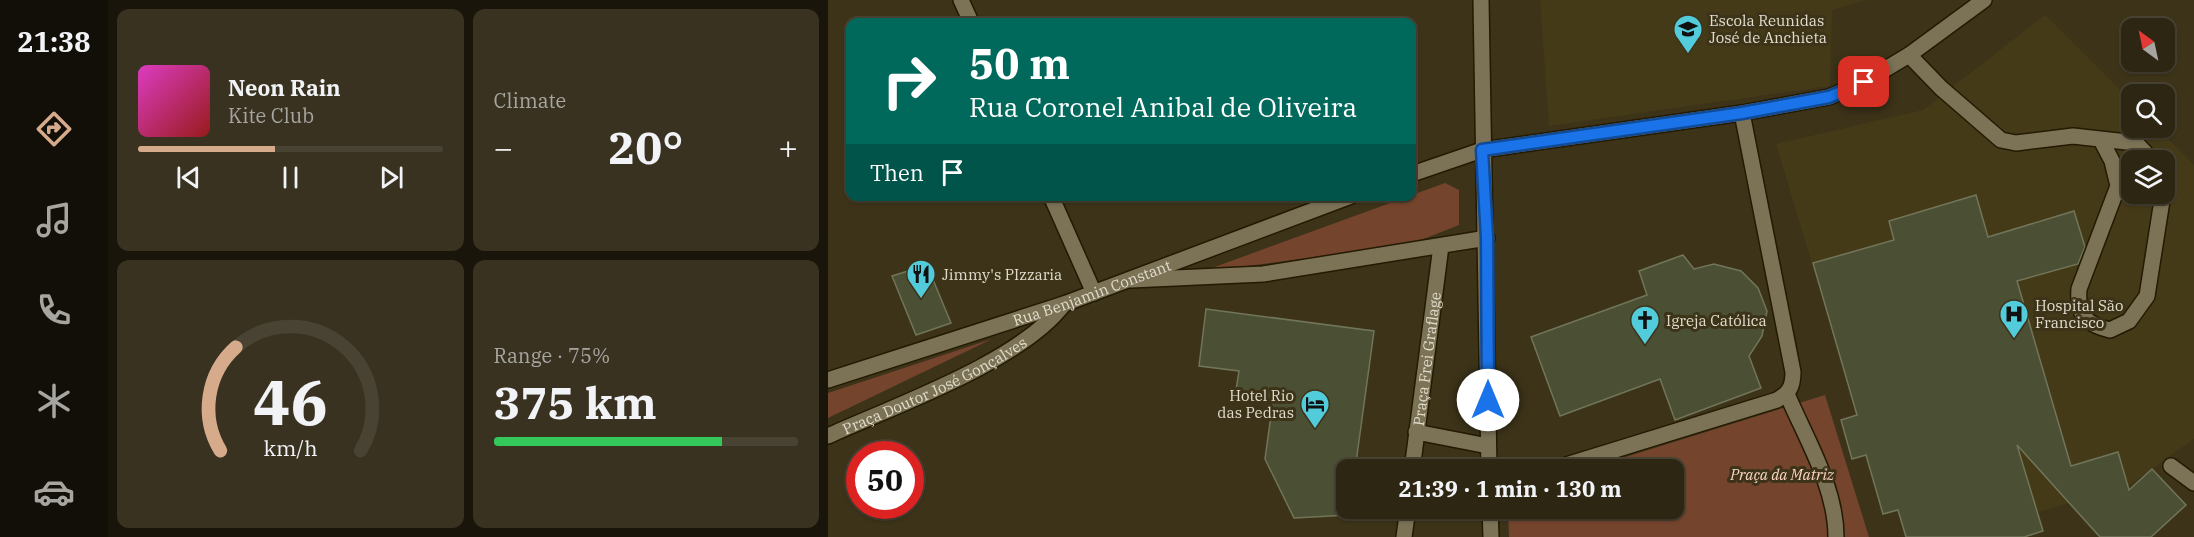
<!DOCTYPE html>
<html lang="en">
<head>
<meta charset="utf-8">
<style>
  :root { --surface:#2d2613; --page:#393221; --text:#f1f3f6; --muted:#a7a5a0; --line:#484333; --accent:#d6ab8b }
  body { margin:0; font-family:"IBM Plex Serif",serif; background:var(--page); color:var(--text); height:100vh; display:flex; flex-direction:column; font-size:22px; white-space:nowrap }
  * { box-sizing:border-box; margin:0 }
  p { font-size:20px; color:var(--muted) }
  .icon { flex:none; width:33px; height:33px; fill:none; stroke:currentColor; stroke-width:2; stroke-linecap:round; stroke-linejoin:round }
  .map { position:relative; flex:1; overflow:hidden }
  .sheet { display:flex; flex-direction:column; gap:9px; padding:9px; background:#19150a; width:720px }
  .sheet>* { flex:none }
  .banner { position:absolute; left:18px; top:18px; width:570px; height:183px; border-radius:12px; box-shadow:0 2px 4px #0004,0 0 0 2px var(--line); background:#00695c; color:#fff; overflow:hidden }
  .needle { width:39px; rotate:327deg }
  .controls { position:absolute; left:1293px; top:18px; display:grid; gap:12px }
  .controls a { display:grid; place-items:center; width:54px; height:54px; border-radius:12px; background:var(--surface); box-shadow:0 2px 4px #0004,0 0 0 2px var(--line); font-size:30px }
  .speed { position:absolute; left:18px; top:441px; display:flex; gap:12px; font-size:30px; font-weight:700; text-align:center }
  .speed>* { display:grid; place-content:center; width:78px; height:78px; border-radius:50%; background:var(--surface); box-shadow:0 2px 4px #0004,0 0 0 2px var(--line); line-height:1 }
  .speed .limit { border:9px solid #d22; background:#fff; color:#111 }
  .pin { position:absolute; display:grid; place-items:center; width:51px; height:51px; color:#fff; margin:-26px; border-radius:12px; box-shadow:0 3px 9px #0006 }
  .me { position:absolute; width:66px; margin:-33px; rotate:0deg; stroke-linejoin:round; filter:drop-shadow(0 0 4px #0008) }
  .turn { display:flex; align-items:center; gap:21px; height:126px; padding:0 24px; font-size:27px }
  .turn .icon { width:78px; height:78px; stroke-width:2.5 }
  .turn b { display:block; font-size:42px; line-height:51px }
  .then { display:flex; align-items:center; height:57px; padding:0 24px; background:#0003; gap:12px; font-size:22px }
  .big { font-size:45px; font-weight:800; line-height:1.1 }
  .sheet .widget { flex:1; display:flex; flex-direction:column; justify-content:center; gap:9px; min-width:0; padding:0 21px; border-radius:12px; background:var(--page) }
  .sheet .dial { align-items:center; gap:0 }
  .dial svg { height:156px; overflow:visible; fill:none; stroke:var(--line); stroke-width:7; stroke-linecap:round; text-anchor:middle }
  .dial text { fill:var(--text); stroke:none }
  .song { display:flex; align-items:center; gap:18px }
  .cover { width:72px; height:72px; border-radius:9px; background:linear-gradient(135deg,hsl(310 70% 55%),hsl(0 70% 35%)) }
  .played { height:6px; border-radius:3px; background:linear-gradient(90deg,var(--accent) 45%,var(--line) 45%) }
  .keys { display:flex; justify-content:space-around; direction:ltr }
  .heat { display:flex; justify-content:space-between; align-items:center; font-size:33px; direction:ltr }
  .charge { height:9px; border-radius:4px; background:linear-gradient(90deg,#34c759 75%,var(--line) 0) }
  .sheet .tiles { flex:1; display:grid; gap:9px; grid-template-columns:repeat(2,1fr) }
  .trip { position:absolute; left:508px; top:459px; width:348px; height:60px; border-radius:12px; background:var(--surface); box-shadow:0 2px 4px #0004,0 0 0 2px var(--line); font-weight:800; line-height:60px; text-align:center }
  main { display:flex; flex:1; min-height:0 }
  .tabs { display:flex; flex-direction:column; width:108px; justify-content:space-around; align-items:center; background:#120f08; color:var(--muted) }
  .tabs .icon { width:42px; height:42px }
  .tabs .active { color:var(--accent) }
  .tabs b { font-size:27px; color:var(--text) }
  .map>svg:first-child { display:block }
  .built { fill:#453a18; fill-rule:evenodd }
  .green { fill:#75442d }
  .building { fill:#4b4f34; stroke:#717559; stroke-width:1.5 }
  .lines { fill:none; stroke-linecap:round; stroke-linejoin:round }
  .lane-casing { stroke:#231a02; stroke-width:18 }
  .street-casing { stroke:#231a02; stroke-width:18 }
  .secondary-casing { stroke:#231a02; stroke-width:18 }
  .lane { stroke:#7c7357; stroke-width:15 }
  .street { stroke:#7c7357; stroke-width:15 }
  .secondary { stroke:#7c7357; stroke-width:15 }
  .route-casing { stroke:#114b97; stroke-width:15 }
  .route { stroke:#1a73e8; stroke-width:10 }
  .labels { text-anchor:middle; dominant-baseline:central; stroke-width:6; stroke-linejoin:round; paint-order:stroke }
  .poi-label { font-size:15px; fill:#e1dccc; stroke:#3c3319; text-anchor:start }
  .street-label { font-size:15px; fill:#e1dccc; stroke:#3c3319 }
  .park-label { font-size:15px; font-style:italic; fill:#fdd6c5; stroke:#3c3319 }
</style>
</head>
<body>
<main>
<nav class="tabs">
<b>21:38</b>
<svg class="icon active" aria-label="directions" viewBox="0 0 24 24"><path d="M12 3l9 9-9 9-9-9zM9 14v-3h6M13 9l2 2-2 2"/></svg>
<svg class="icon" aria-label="music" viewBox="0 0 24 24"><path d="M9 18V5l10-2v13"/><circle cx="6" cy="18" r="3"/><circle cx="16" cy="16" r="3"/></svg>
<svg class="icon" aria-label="phone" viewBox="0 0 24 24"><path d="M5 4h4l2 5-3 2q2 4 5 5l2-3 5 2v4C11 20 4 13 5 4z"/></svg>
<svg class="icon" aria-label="climate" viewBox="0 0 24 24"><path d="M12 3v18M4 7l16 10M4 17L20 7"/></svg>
<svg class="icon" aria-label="car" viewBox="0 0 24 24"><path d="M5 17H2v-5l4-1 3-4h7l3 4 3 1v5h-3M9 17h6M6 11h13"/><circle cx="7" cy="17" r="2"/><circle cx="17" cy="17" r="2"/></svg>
</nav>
<section class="sheet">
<div class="tiles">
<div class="widget">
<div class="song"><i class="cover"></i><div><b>Neon Rain</b><p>Kite Club</p></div></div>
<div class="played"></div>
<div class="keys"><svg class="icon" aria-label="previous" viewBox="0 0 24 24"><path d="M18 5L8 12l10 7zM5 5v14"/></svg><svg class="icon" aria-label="pause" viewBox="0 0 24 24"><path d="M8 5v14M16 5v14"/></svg><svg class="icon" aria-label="next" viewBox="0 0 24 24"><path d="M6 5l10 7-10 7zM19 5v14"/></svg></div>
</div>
<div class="widget"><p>Climate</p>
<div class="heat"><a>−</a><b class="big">20°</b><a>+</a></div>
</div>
<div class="widget dial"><svg viewBox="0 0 100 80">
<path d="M14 69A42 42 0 1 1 86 69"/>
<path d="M14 69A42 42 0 0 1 22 16" stroke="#d6ab8b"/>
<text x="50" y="56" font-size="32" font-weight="700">46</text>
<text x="50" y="72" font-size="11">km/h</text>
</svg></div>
<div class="widget"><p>Range · 75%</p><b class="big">375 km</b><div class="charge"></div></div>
</div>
</section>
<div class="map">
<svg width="1366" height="537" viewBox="0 0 1366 537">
  <rect width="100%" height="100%" fill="#3c3319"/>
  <!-- built -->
  <path class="built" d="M712 0H1037L1004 10 1002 86 721 126Z
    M1217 15 1303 101 1304 128H1329L1366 165V439L1300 486 1210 512 1215 531 1196 537H1078L1070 510 1055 514 1038 455 1024 459 1013 420 1029 414 948 144 1095 110ZM1304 160H1336V194H1304Z"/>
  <!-- green -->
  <path class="green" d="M617 183 631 190V225L580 245 373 272Z
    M164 339 0 418V393Z
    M997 395 1041 537H681L680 509 846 508V470L759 469Z"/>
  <!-- building -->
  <path class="building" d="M1148 195 1160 237 1246 211 1257 247 1250 264 1189 281 1243 466 1290 452 1301 490 1324 469 1358 505 1323 537H1272L1189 445 1215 531 1196 537H1078L1070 510 1055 514 1038 455 1024 459 1013 420 1029 415 985 263 1066 240 1061 221Z
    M855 255 866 269 886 264 913 271 930 288 939 311 934 336 921 356 933 388 847 420 832 379 732 416 703 337 819 295 811 271Z
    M99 265 123 323 88 335 64 276Z
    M378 309 546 331 527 470H519L521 515 466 518 437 459 445 401 407 396 411 371 371 366Z"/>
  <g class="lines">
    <!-- lane casing -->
    <g class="lane-casing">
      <path id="lane" d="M1081 55 1113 88 1173 140 1188 143 1245 136 1308 143 1324 160
        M1273 140 1284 161 1290 186 1251 289C1249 315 1257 324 1282 330L1301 321 1319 296 1335 194
        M959 394C978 439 1008 487 1008 537
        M722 470 949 400C961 393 965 387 965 372L914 113"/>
    </g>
    <!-- street casing -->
    <g class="street-casing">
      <g id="street">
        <path d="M133 0 143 22"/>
        <path d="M223 196 266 293"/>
        <path d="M303 280 435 274 659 238"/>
        <path d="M588 432 660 446"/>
        <path id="s1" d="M0 436C68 405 192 362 236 304"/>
        <path d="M1343 466 1366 483"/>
        <path id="s2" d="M584 470 613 246"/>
        <path d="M576 537 580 508"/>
      </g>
    </g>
    <!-- secondary casing -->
    <g class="secondary-casing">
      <g id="secondary">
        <path d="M653 0 661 470"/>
        <path d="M584 174 654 150 914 113 1001 97 1036 82 1081 55 1156 0"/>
        <path id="s3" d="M0 380 236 304 523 196"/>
        <path d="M662 508 663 537"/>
      </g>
    </g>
    <!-- lane -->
    <use href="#lane" class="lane"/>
    <!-- street -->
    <use href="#street" class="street"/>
    <!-- secondary -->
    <use href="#secondary" class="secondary"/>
  </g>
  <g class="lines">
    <!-- route casing -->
    <g class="route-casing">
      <path id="route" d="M660 400 659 238 654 150 914 113 1001 97 1036 82"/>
    </g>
    <!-- route -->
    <use href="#route" class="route"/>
  </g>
  <!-- icons -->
  <defs>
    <g id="school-pin" transform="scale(1.5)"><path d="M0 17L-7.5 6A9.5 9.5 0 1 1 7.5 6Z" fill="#52cbda" stroke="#3c3319"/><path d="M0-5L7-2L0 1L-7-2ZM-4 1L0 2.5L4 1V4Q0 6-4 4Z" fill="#111"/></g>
    <g id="restaurant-pin" transform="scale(1.5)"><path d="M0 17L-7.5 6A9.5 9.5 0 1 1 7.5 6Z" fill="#52cbda" stroke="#3c3319"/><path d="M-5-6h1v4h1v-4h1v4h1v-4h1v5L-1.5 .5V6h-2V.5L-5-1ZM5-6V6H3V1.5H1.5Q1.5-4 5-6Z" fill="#111"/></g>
    <g id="hospital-pin" transform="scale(1.5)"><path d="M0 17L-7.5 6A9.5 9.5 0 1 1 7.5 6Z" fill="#52cbda" stroke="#3c3319"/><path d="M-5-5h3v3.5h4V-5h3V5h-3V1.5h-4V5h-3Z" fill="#111"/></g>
    <g id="church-pin" transform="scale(1.5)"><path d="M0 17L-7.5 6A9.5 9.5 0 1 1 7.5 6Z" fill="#52cbda" stroke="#3c3319"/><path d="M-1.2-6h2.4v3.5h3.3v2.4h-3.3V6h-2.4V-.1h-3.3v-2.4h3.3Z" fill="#111"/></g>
    <g id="hotel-pin" transform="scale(1.5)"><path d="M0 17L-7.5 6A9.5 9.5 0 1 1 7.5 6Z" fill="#52cbda" stroke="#3c3319"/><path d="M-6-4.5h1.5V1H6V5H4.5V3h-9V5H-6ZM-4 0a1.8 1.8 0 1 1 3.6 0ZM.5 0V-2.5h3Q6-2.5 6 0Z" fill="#111"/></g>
  </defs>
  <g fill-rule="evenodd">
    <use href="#school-pin" x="860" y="29"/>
    <use href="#restaurant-pin" x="93" y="274"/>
    <use href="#hospital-pin" x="1186" y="314"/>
    <use href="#church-pin" x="817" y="320"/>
    <use href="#hotel-pin" x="487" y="404"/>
  </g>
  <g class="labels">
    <!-- poi labels -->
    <g class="poi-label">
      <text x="881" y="20">Escola Reunidas<tspan x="881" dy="17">José de Anchieta</tspan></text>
      <text x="114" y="274">Jimmy's PIzzaria</text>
      <text x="1207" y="305">Hospital São<tspan x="1207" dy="17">Francisco</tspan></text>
      <text x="838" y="320">Igreja Católica</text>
      <text x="466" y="395" text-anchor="end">Hotel Rio<tspan x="466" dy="17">das Pedras</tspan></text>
    </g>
    <!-- street labels -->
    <g class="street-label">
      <text stroke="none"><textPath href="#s3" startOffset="278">Rua Benjamin Constant</textPath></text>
      <text stroke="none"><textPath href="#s2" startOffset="112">Praça Frei Graflage</textPath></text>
      <text stroke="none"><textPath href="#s1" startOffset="118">Praça Doutor José Gonçalves</textPath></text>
    </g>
    <!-- park labels -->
    <g class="park-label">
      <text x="954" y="474">Praça da Matriz</text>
    </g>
  </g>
</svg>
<div class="controls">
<a><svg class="needle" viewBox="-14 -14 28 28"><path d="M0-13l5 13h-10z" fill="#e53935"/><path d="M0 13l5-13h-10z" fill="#a7a5a0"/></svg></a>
<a><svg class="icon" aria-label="search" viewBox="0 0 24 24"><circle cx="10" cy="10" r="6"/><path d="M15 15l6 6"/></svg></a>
<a><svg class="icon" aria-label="layers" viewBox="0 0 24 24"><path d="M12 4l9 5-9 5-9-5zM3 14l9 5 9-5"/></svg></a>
</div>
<div class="speed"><div class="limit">50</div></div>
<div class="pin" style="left:1036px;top:82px;background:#d93025"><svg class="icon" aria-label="arrive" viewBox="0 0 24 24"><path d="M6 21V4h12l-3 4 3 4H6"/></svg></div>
<svg class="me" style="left:660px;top:400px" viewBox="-20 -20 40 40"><circle r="19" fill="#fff"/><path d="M0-13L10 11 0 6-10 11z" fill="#1a73e8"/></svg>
<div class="trip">21:39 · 1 min · 130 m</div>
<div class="banner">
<div class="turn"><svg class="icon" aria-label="right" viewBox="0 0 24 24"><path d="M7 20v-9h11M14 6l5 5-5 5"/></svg><div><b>50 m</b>Rua Coronel Anibal de Oliveira</div></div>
<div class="then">Then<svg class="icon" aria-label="arrive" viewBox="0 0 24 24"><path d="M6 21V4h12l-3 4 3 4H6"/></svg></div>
</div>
</div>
</main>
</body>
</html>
